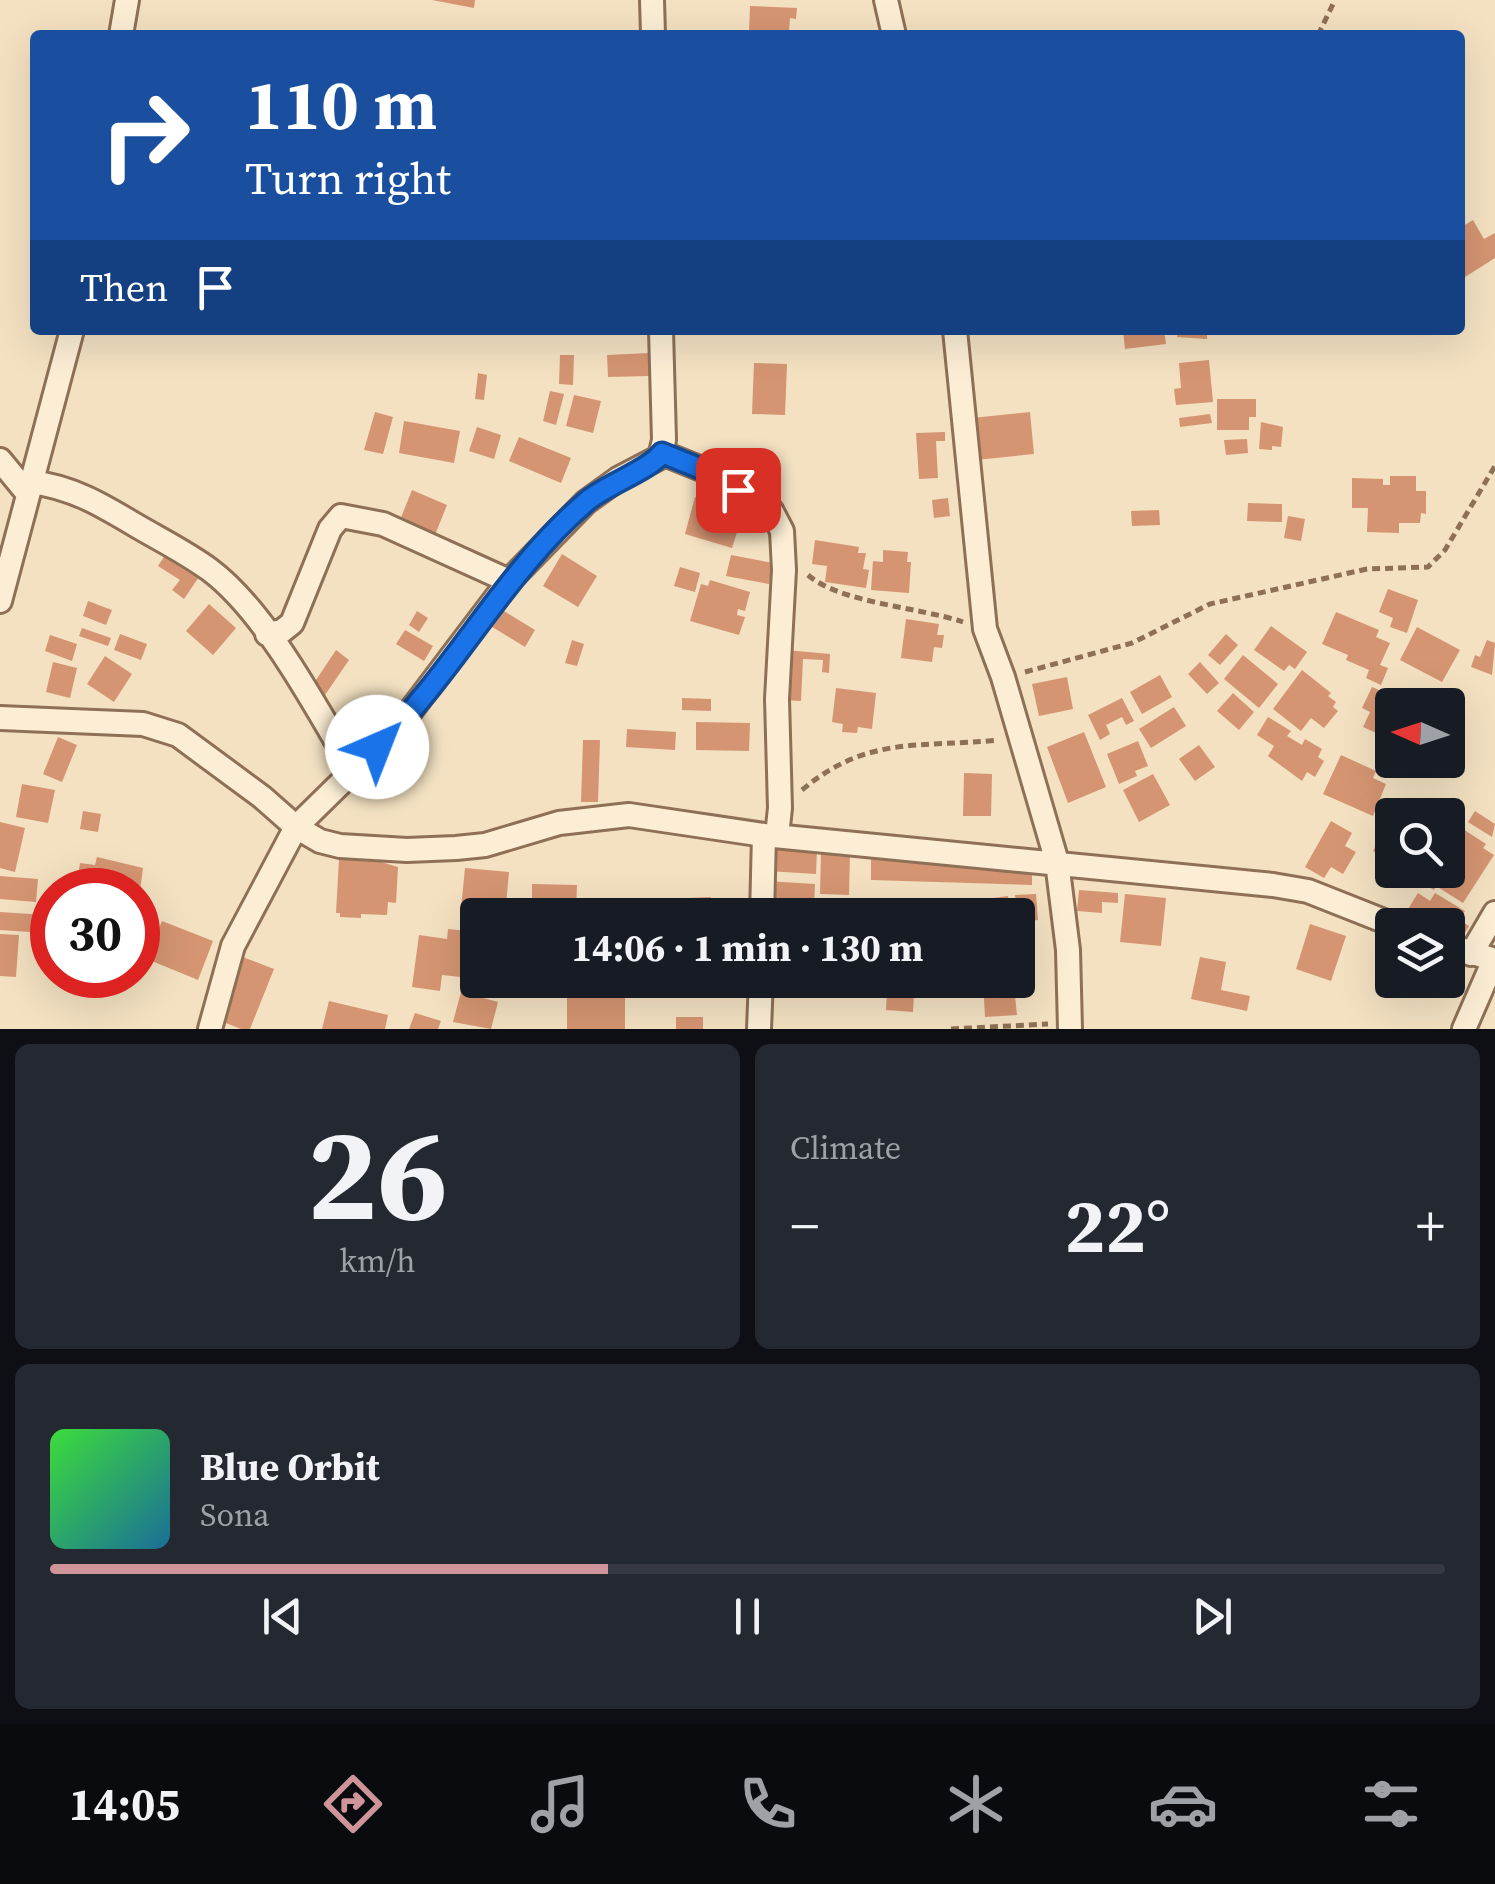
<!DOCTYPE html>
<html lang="en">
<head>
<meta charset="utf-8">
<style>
  :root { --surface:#171b24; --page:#242831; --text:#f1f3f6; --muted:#9ea1a6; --line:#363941; --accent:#ce949a }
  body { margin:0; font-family:"Source Serif 4",serif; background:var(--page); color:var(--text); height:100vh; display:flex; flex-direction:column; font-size:38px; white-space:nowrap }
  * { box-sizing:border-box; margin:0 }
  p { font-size:32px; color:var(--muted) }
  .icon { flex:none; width:55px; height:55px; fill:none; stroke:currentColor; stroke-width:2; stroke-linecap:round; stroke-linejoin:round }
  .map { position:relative; height:1029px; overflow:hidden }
  .details { display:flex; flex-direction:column; gap:15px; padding:15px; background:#0d0f14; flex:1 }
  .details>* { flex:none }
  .banner { position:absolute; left:30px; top:30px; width:1435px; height:305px; border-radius:10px; box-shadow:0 10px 40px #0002; background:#1a4fa0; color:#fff; overflow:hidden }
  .needle { width:65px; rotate:273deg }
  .fabs { position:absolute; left:1375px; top:688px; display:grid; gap:20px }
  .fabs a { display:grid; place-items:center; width:90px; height:90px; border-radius:10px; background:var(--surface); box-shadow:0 10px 40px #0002; font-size:50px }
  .speed { position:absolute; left:30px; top:868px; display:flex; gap:20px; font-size:50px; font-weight:700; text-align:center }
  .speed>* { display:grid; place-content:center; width:130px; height:130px; border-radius:50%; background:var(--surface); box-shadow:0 10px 40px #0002; line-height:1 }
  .speed .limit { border:15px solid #d22; background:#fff; color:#111 }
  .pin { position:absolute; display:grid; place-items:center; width:85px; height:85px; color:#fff; margin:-42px; border-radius:20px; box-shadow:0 5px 15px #0006 }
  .me { position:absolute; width:110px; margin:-55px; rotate:44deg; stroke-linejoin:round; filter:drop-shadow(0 0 8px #0008) }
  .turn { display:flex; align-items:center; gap:35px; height:210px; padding:0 50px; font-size:45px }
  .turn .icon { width:130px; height:130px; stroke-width:2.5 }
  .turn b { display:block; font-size:70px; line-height:85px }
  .then { display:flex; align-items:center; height:95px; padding:0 50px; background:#0003; gap:20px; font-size:38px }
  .big { font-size:75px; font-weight:700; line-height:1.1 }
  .details .card { flex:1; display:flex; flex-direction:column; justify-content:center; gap:15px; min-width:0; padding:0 35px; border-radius:15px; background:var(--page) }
  .details .dial { align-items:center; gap:0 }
  .dial b { font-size:130px; line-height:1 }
  .song { display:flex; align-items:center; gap:30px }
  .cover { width:120px; height:120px; border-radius:15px; background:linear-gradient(135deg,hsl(120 70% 55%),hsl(200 70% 35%)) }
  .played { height:10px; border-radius:5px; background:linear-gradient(90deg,var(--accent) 40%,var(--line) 40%) }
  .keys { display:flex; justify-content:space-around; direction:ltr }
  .heat { display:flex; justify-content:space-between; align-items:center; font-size:55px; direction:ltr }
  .details .tiles { flex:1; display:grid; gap:15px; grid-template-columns:1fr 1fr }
  .card:last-child { grid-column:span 2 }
  .trip { position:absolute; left:460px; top:898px; width:575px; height:100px; border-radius:10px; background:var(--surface); box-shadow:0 10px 40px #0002; font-weight:700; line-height:100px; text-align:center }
  .menu { display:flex; height:160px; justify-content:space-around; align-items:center; background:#090b0e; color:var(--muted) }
  .menu .icon { width:70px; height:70px }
  .menu .current { color:var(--accent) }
  .menu b { font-size:45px; color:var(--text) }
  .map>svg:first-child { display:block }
  .building { fill:#d59572 }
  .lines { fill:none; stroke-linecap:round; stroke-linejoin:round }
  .minor-casing { stroke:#8e7056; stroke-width:28 }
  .path { stroke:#8e7056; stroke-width:5; stroke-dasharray:8 5; stroke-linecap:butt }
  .minor { stroke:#fceed5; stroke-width:22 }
  .route-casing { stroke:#114b97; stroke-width:25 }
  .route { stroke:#1a73e8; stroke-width:18 }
</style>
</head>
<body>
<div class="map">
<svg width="1495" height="1029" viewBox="0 0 1495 1029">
  <rect width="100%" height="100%" fill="#f3e1c1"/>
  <!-- building -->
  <path class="building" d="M432 0H475L474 8Z
    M750 6 797 8 796 19 790 18 789 32 749 31Z
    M1473 220 1484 239 1495 233V258L1465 277 1460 268V228Z
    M1123 330H1164L1166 344 1125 349Z
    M1178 330H1207V339L1177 337Z
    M649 353 650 376 608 377 607 355Z
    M560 355H574L573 385 559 384Z
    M1209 360 1213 402 1176 405 1174 389 1181 388 1179 363Z
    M754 363 787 364 785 415 752 414Z
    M478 373 487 375 484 400 475 399Z
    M550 391 564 394 556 425 543 421Z
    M574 395 601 401 593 433 566 426Z
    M1217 399H1256V417H1249V430H1217Z
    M375 412 393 417 383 454 364 450Z
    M1030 412 1034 454 976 460 972 418Z
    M1210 414 1212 423 1180 427 1179 418Z
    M404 421 460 431 454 463 399 453Z
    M1261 422 1283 427 1281 447 1272 446V450L1259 449Z
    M477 427 501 435 494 459 469 451Z
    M945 432V441H936L938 478 919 479 916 433Z
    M519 437 571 458 561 483 509 461Z
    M1247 439 1248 453 1226 455 1224 440Z
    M1390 476H1416V491H1426V514L1421 513 1420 523H1399V533L1367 532 1368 508H1352V478L1383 479V485H1390Z
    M412 490 447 505 435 535 400 520Z
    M695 497 747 511 741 533 737 532 732 548 685 534Z
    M948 498 950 516 934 518 932 500Z
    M1248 503 1282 504V522L1247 521Z
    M1159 510 1160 525 1132 526 1131 511Z
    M1288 516 1305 519 1301 541 1284 538Z
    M815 540 859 547 858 553H866L863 569 869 570 866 588 825 582 827 566 812 564Z
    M883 550 908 552 907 562H911L909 593 871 590 873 561 883 562Z
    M167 552 201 574 184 599 172 590 180 580 158 566Z
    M562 554 597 576 578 607 543 586Z
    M731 555 773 563 769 584 726 576Z
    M680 567 700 573 695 592 674 586Z
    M710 580 750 592 745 611 738 609 737 615 745 617 739 635 690 621 701 584 708 586Z
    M1388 589 1418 600 1407 633 1390 627 1393 618 1379 612Z
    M88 601 112 610 106 625 83 616Z
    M209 604 236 628 213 655 186 631Z
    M499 608 535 630 525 647 489 625Z
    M417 611 428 618 419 632 409 625Z
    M1336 612 1379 630 1376 637 1390 643 1380 665 1388 668 1381 685 1366 678 1369 670 1346 660 1348 655 1322 644Z
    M906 619 939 624 937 635H944L942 648 934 647 932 662 901 658Z
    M1271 626 1307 652 1295 669 1289 665 1284 671 1254 650Z
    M1417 627 1460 650 1442 682 1400 660Z
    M82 628 111 638 108 646 79 636Z
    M405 630 433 646 424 661 396 644Z
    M120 634 147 644 141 660 114 650Z
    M1226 634 1238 645 1220 665 1208 655Z
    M50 635 77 644 72 661 45 651Z
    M572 640 584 644 577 666 565 663Z
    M1487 640 1495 643 1492 675 1471 667 1475 655 1480 657Z
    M336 650 349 660 325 695 312 686Z
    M786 650 830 654 829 673 822 672 823 660 803 659 801 701 782 700Z
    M1243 655 1278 684 1259 708 1224 679Z
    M105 656 132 674 114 702 87 684Z
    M53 662 77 668 70 698 46 692Z
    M1200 662 1219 683 1207 694 1188 674Z
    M1302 670 1331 693 1328 696 1336 702 1333 707 1338 711 1324 728 1311 718 1301 731 1273 709Z
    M1160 675 1172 697 1142 714 1130 692Z
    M1067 677 1073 709 1039 716 1032 684Z
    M1372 687 1412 705H1392V740L1363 727 1370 712 1362 708Z
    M836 688 876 693 872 729 858 727 857 733 842 732 843 724 832 722Z
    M1233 693 1254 712 1239 730 1217 711Z
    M682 698 711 699V711L682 710Z
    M1122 698 1134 721 1126 725 1122 717 1106 725 1110 734 1100 740 1088 715Z
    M1174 707 1186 726 1151 748 1139 729Z
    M1268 717 1291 731 1287 736 1302 745 1305 739 1322 749 1318 757 1324 761 1315 777 1307 772 1302 781 1268 756 1274 746 1257 735Z
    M696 722 750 723 749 751 696 750Z
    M627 729 676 732 675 750 626 747Z
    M1084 732 1106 787 1068 803 1047 747Z
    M58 737 77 745 62 782 43 774Z
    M583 740H600L598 802H581Z
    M1138 741 1148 766 1135 771 1137 776 1119 784 1107 754Z
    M1199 745 1215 767 1195 781 1179 759Z
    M1341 755 1376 771 1373 778 1386 784 1373 816 1323 794Z
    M964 773 992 774 991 816H963Z
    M1153 774 1170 805 1139 822 1123 790Z
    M22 784 55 790 48 823 16 817Z
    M83 811 101 814 98 832 80 829Z
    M1475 811 1495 824 1492 837 1468 822Z
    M1331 821 1352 833 1345 846 1356 852 1343 874 1331 867 1324 878 1305 867Z
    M0 822 25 828 15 872 0 868Z
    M1384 829 1392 833V861L1373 851Z
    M1463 829 1486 844 1483 848 1494 855 1463 903 1436 886 1434 890 1422 883 1430 870H1448V845L1451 848Z
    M769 847 817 850 816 874 768 871Z
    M821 851 850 852 849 895 820 894Z
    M357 855 378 856V861L398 867 396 903 388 902 387 915 361 914V918L340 917V913H336L339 859 357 860Z
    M97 857 143 868 140 890H76L80 863 95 865Z
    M871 858 1032 863V885L871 880Z
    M465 868 509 872 505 915H478V924L460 919Z
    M0 876 38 879 36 902 0 899Z
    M766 881 815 884 814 904 785 903V914H765Z
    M532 884 577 885 576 915H532Z
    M1079 890 1118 893V903L1102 902V913L1077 911Z
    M1418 893 1430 901 1435 893 1465 911 1460 920 1469 926 1457 946 1448 940V925H1424L1405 914Z
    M1036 894 1038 920 1018 922 1015 895Z
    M1125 894 1166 898 1161 946 1120 942Z
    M1008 896 1011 915H980L978 900Z
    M711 897V915H687L686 898Z
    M0 912 46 915 45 933 0 930Z
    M162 921 213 941 198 980 147 959Z
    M1310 924 1346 936 1331 981 1296 969Z
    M448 929 478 932V979L442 975 440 991 412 987 419 935 447 939Z
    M0 934 19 935 16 977 0 976Z
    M240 956 274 969 250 1029H241L216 1019Z
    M1200 957 1226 962 1221 990 1250 996 1247 1011 1191 999Z
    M983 980H1005L1006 997 1015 996 1017 1015 985 1017Z
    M461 992 498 1002 491 1029 453 1022Z
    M887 992 914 994 913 1012 886 1010Z
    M567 994H625V1029H567Z
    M329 1001 388 1015 385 1029H322Z
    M415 1013 441 1021 438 1029H409Z
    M676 1017H703V1029H676Z"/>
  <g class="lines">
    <!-- minor casing -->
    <g class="minor-casing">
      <path id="minor" d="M652 0 653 35
        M886 0 894 35
        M121 35 127 0
        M955 330 985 629 1003 677 1057 862 1068 950 1070 1029
        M662 453 704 470 771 510 782 531 784 570 777 699 780 808 777 836
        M0 460 28 494
        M31 482C72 487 102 505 137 526 161 540 187 553 210 570 266 612 317 709 353 770
        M0 601 72 330
        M267 634 282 631 292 623 330 529 341 516 383 524 509 581
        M0 718 143 724 178 735 262 797 296 827 320 841 340 846 407 850 456 848 485 845 559 823 629 815 764 835 1273 885 1308 891 1394 925
        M762 915 764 835
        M1448 945 1495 960
        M1471 954 1495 913
        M210 1029 233 946 296 827 400 725 509 581 586 502 618 479 660 457 664 440 661 330
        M759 1029 761 980
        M1464 1029 1494 960"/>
    </g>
    <!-- path -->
    <path class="path" d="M1318 35 1335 0
      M808 575C840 603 918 607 963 622
      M1025 672 1132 643 1210 604 1367 569 1428 567 1445 550 1495 466
      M802 790C867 735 920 748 999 740
      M951 1029 1048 1024"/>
    <!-- minor -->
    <use href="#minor" class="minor"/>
  </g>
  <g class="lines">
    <!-- route casing -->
    <g class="route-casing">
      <path id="route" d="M377 747C455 672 503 573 586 502 605 485 650 470 662 453L704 470 738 490"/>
    </g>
    <!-- route -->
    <use href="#route" class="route"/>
  </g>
</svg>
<div class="fabs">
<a><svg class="needle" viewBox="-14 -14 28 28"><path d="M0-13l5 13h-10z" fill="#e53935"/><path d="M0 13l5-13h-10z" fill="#9ea1a6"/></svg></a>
<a><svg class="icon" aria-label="search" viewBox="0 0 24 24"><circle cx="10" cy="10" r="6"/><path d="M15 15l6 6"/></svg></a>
<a><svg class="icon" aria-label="layers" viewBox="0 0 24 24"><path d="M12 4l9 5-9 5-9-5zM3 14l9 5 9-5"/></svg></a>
</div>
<div class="speed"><div class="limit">30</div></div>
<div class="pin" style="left:738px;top:490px;background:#d93025"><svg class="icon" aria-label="arrive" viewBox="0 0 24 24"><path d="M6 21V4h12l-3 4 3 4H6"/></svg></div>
<svg class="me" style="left:377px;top:747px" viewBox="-20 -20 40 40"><circle r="19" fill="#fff"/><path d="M0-13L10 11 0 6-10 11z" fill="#1a73e8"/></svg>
<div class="trip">14:06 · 1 min · 130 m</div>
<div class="banner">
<div class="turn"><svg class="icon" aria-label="right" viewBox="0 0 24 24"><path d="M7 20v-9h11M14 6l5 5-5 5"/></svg><div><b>110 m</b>Turn right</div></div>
<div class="then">Then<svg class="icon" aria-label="arrive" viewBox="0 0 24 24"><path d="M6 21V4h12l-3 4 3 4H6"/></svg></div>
</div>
</div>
<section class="details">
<div class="tiles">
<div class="card dial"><b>26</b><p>km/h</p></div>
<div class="card"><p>Climate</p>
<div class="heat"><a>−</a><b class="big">22°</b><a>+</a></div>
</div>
<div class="card">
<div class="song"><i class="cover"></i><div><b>Blue Orbit</b><p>Sona</p></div></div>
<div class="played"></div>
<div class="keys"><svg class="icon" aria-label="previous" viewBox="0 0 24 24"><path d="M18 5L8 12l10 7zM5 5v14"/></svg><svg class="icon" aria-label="pause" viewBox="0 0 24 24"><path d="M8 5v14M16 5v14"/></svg><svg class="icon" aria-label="next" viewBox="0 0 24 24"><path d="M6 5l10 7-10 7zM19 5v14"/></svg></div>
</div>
</div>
</section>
<nav class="menu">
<b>14:05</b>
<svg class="icon current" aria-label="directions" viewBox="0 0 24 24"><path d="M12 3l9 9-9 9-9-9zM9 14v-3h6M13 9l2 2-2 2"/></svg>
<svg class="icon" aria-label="music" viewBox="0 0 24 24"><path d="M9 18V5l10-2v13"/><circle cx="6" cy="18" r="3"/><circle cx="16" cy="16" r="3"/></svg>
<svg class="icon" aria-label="phone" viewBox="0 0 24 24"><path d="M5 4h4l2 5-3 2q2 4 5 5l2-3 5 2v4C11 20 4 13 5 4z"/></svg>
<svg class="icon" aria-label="climate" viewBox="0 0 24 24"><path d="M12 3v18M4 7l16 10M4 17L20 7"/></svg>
<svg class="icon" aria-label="car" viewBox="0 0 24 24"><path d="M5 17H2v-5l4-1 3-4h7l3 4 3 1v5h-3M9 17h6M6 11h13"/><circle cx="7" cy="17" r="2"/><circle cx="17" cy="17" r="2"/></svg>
<svg class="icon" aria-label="filters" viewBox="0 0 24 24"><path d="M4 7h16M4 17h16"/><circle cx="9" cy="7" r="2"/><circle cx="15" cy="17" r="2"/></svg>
</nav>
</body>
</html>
